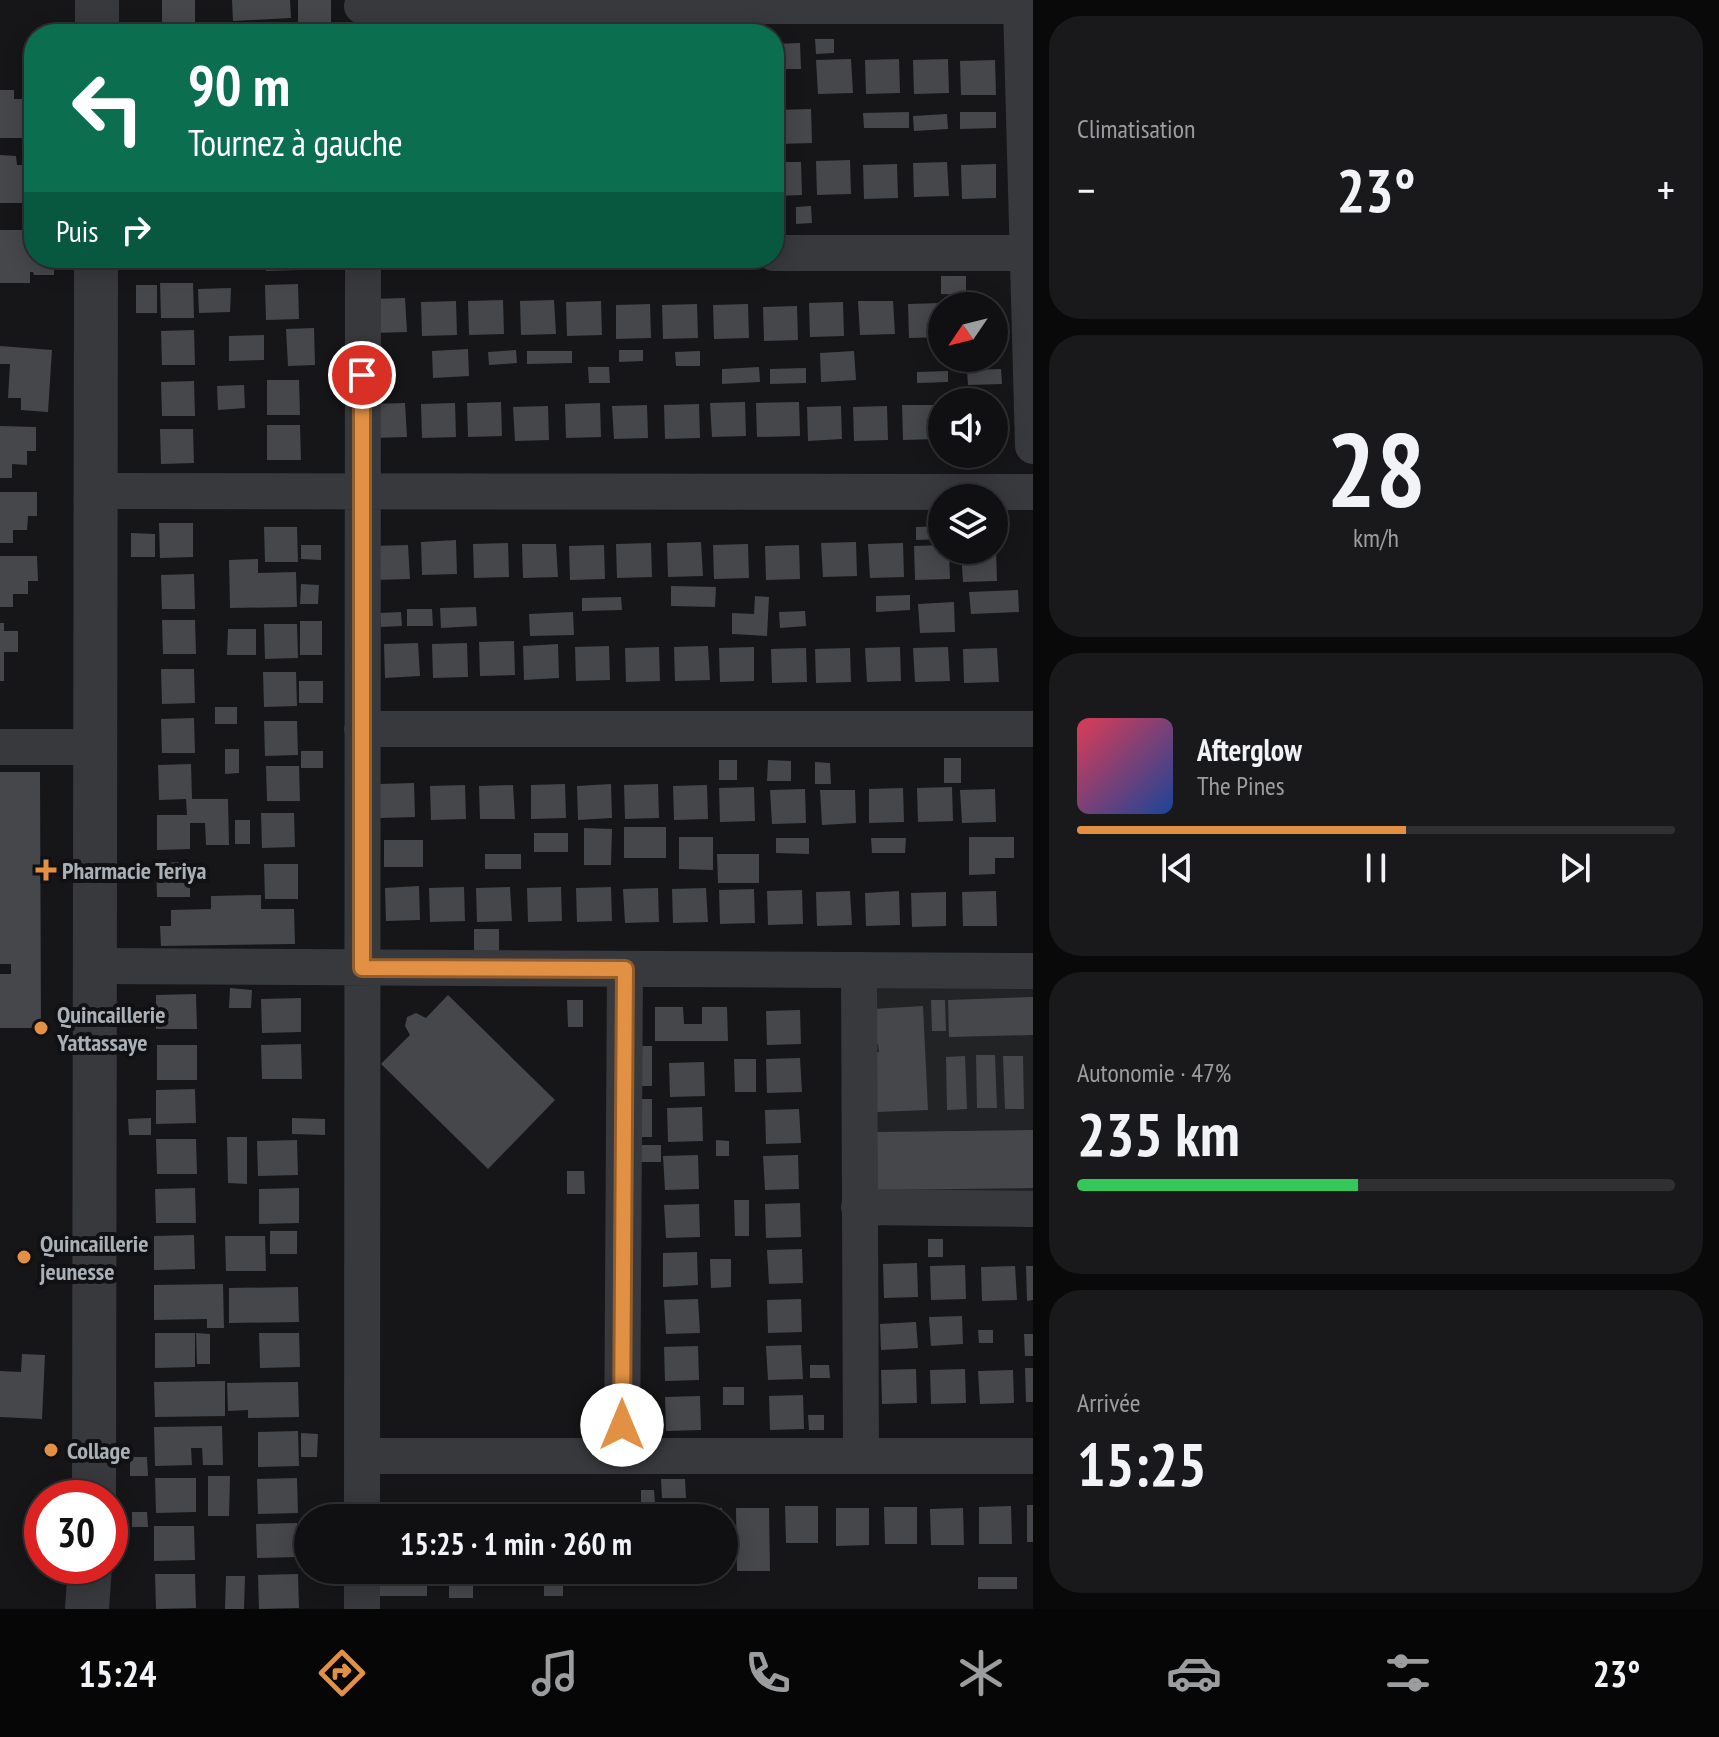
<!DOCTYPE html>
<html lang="fr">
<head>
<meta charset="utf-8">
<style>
  :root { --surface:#101012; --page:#19191b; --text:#f1f3f6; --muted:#9c9d9f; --line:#303032; --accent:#e29144 }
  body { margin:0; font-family:"PT Sans Narrow",sans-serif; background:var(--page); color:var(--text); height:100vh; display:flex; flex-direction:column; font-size:30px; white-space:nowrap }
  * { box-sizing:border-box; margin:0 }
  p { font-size:26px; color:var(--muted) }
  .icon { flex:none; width:44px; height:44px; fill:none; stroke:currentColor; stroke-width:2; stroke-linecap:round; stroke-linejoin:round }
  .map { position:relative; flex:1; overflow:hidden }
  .details { display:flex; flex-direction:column; gap:16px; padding:16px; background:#09090a; width:686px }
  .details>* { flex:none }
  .top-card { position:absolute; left:24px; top:24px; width:760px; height:244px; border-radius:32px; box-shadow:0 4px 20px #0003,0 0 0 2px var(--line); background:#0b6e4f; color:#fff; overflow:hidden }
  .needle { width:52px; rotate:235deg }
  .buttons { position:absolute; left:928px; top:292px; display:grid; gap:16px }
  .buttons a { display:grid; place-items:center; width:80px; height:80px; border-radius:50%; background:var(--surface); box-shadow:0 4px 20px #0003,0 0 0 2px var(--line); font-size:40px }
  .speed { position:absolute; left:24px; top:1480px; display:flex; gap:16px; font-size:40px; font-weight:700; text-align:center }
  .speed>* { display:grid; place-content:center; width:104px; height:104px; border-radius:50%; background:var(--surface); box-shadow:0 4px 20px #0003,0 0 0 2px var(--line); line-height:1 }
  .speed .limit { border:12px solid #d22; background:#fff; color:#111 }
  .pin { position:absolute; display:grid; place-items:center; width:68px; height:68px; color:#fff; margin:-34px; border:4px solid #fff; border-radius:50%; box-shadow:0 2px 8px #0007 }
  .me { position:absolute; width:88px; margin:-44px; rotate:0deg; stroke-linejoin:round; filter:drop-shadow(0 0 6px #0008) }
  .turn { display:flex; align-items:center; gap:28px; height:168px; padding:0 32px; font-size:36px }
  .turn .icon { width:104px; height:104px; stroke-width:2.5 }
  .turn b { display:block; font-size:56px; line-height:68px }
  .then { display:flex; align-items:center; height:76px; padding:0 32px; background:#0003; gap:16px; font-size:30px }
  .big { font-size:60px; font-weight:600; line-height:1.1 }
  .details .card { flex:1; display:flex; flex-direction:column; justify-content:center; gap:12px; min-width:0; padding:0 28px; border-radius:32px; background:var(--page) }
  .details .dial { align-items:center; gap:0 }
  .dial b { font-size:104px; line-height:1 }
  .song { display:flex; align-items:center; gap:24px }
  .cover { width:96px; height:96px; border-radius:12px; background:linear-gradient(135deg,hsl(350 70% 55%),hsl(220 70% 35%)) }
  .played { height:8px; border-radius:4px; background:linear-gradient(90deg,var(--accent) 55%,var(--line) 55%) }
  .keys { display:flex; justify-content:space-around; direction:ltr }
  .heat { display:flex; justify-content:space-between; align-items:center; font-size:44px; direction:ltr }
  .charge { height:12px; border-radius:6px; background:linear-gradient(90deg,#34c759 47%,var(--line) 0) }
  .trip { position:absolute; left:294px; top:1504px; width:444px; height:80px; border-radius:40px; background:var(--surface); box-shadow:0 4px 20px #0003,0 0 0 2px var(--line); font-weight:600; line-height:80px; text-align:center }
  .tabs { display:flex; height:128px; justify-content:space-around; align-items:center; background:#060607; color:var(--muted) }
  .tabs .icon { width:56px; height:56px }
  .tabs .current { color:var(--accent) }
  .tabs b { font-size:36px; color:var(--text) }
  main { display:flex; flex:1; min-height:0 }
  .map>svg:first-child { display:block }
  .built { fill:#222325 }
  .building { fill:#45474b }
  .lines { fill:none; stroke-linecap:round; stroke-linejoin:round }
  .minor { stroke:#38393d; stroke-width:36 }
  .tertiary { stroke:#38393d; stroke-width:44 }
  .route-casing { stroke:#935e2c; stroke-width:20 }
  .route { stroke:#e29144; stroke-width:14 }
  .poi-dot { fill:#e29144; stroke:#111113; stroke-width:3 }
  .labels { text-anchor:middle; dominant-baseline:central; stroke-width:8; stroke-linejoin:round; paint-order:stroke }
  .poi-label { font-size:24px; font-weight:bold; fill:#a9b0b7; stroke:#111113; text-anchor:start }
</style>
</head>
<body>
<main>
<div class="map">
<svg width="1033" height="1609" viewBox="0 0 1033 1609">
  <rect width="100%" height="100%" fill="#161618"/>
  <!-- built -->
  <path class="built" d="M871 986 1033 989V1199L868 1196Z"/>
  <!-- building -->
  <path class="building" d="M162 0H195V25H162Z
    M232 0H290L291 18 233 21Z
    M298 0H331V24L298 25Z
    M815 39H834V53L816 54Z
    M800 43 801 69H774V44Z
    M851 59 853 93 818 94 816 60Z
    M899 59 900 93 866 94 865 60Z
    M948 59 949 93 914 94 913 60Z
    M995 60 996 95H961L960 61Z
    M0 90H14V99H28V114H34V138H0Z
    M811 109 812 143 778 144 776 110Z
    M909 112V128H864L863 113Z
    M960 112H996V128L960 129Z
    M947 114 948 129 914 131 913 116Z
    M0 155 16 156 17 165H30L31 180H34V203H0Z
    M850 160 851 194 817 195 816 161Z
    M774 162H801L802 195 774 196Z
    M947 162 949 196 914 197 913 163Z
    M897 164 898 198 864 199 863 165Z
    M996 164V198L962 199 961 165Z
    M811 206 812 223 796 224V207Z
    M0 230H34V258H54V275H34L33 272H30V283H0Z
    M163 258H196V270H163Z
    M266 258H299V270L266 271Z
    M941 276H966V295L941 294Z
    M160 283H193L194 318H161Z
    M298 284 299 319 266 320 265 285Z
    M136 285H157V313H136Z
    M231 288 230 312 199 313 198 289Z
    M405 298 407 332 372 333 371 299Z
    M503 300 504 334 469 335 468 301Z
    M554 300 556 334 521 335 520 301Z
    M456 301 457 335 422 336 421 302Z
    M601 301 602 335 567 336 566 302Z
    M858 301H893L895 334 860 335Z
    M843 302 844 336 810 337 809 303Z
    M942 303V337L909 338 908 304Z
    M650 304 651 338 616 339V305Z
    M697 304 698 338 663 339 662 305Z
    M748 304 749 338 714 339 713 305Z
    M797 306 798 340 764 341 763 307Z
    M314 328 315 365 288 366 286 329Z
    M194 330 195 365H162L161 331Z
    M264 335V360L229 361V336Z
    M0 346 52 350 48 412 21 410V398H8L10 364H0Z
    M468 349 469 376 433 378 432 351Z
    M516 350 517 363 489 365 488 352Z
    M619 350H643V361L619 362Z
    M527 351H572V363L527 364Z
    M700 351V366H676L675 352Z
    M854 351 856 380 821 382 820 353Z
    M588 367H609L610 383H589Z
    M759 367 760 382 722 384V369Z
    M806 368V383L770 384V369Z
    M1001 369 1002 384 968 385 967 370Z
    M948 371V382L917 383V372Z
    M267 380H299L300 415H267Z
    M194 381 195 416H162L161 382Z
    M244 385 245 408 218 410 217 386Z
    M501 402 502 436 468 437 467 403Z
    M745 402 746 436 712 437 710 403Z
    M799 402 800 436 757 437 756 403Z
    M405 403 407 437 372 438 370 404Z
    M455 403 456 437 422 438 421 404Z
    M600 403 601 437 566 438 565 404Z
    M699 404 700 438 665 439 664 405Z
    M647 405 648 438 614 439 612 406Z
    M902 405H937L938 439 903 440Z
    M548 406 549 440 515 441 513 407Z
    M841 406 842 439 808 441 807 407Z
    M887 406 888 440 854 441 853 407Z
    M267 425H300L301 460H267Z
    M0 426 36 427V451H27V465L12 464V478H0Z
    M160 429H193L194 463 161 464Z
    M0 492H37V516H28L27 530H13V543H0Z
    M159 523H193V557L160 558Z
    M942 526V539L916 540V527Z
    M264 527H297L298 562H265Z
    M131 533 155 534V557H131Z
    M456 540 457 574 422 575 421 542Z
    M701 542 703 576 668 577 667 543Z
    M856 542 857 576 823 577 821 543Z
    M508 543 509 577 474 578 473 544Z
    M651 543 652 577 617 578 616 544Z
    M903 543 904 577 870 578 868 544Z
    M522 544H556L558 577 523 578Z
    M748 544 749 578 714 579 713 545Z
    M301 545H321V560L301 559Z
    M408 545 410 579 375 580 373 546Z
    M604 545 605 579 570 580 569 546Z
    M799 545 800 579 766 580 765 546Z
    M942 545V550H949L950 579 915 580 914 546Z
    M961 550H996L997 581 963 582Z
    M0 556H37L38 581H28V594H13V607H0Z
    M258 559V573L296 572 297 607 230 608 229 560Z
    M194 574 195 609H162L161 575Z
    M301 584 319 585 318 604H300Z
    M671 586 716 587 715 607 671 606Z
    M1018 590 1019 612 971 614 969 592Z
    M910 595V610L876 612V596Z
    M755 596 769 597 767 636 732 634V613L754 614Z
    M621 597 622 610 582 611V598Z
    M954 602 955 632 920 633 918 604Z
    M476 607 477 626 441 628 440 608Z
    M407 609H432L433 626H407Z
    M805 611 806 626 780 628 779 612Z
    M401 612 402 626 381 627 380 613Z
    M573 612 574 635 530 636 529 614Z
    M162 620H195L196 654H163Z
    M300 621H322V655H300Z
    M0 623H4V631H18V652H4V681H0Z
    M264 624H297L298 658 265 659Z
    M228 629H256V655H227Z
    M514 641 515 675 480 676 479 642Z
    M418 643 420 676 385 678 384 644Z
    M467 643 468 677 433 678 432 644Z
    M558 644 559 678 524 680 523 646Z
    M609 646 610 680 576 681 575 647Z
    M708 646 710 680 675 681 674 647Z
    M659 647 660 681 626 682 625 648Z
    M754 647V681L720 682 719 648Z
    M900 647 901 681 867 682 865 648Z
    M948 647 950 681 915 682 913 648Z
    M806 648 807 682 772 683 771 649Z
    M850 648 851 682 816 683 815 649Z
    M997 648 999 682 964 683 963 649Z
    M161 669H194L195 703 162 704Z
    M263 672H296L297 706 264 707Z
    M299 681H323V703H299Z
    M215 707H237V724H215Z
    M194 718 195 753H162L161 719Z
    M264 721H297L298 755 265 756Z
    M225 749H239V773L225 774Z
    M301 751H323V768H301Z
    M944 758H961V783H944Z
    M719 760H737V780H719Z
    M768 760 791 761V781H767Z
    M815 762 830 763 831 784H815Z
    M191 764 192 799H228L229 845H206L205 823H190V849L157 850V815H187L186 799 159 800 158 765Z
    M266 766H299L300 801H267Z
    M0 772H40L41 1028H0V974H11V964H0Z
    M414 783 415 817 380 818 379 784Z
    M565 784 566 818 531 819V785Z
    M611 784 612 818 578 820 577 786Z
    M658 784 659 818 625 819 624 785Z
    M465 785 466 819 431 820 430 786Z
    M513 785 515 819H480L479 786Z
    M707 785 708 819 674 820 673 786Z
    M754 787 755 821 720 822 719 788Z
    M952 787 953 821 918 822 917 788Z
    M903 788 904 822 869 823V789Z
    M805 789 806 823 772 824 770 790Z
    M995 789 996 822 962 823 960 790Z
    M820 790H855L856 823 822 825Z
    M261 813H294L295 847 262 848Z
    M235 820H250V844H235Z
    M624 827H666V858H624Z
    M584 828 612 829 611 865H584Z
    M534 833H568V852H534Z
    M679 837H713V870L679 869Z
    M969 837H1014V858H995V874L969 875Z
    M776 838H809V854L776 853Z
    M871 838H906L905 853H872Z
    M384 840H423V867H384Z
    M485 854H521V869H485Z
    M717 854H759V883H718Z
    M190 862V897H157L156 863Z
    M264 864H298V899H265Z
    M419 886 420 920 386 921 385 888Z
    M464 887 465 921 430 922 429 888Z
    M510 887 512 921 477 922 476 888Z
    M561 887 562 921 528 922 527 888Z
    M611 887 612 921 577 922 576 888Z
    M658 888 659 922 625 923 623 889Z
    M706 888 708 922 673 923 672 889Z
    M754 889 755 923 720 924 719 890Z
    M802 890 803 924 768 925 767 891Z
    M850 891 852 925 817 926 816 892Z
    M899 891 900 925 866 926 865 893Z
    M996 891 997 926H963L962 892Z
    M946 892V926L912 927 911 893Z
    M261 895V909H294L295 944 161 946 160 926H171V910L211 909V896Z
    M474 929H499V951H474Z
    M230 988 252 990 251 1008H229Z
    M196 994 197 1029H156V995Z
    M448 995 555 1100 488 1169 381 1064 410 1035 405 1026 407 1017 416 1013 426 1018Z
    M1033 997V1035L949 1037 948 1000Z
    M301 998V1032L262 1033 261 999Z
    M567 1000H583V1027H568Z
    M931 1000H945L946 1031H932Z
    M923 1006 928 1110 876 1112 874 1053 879 1052 878 1044H873L872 1009Z
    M655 1007H683L684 1024H702V1007H727L728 1041H655Z
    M800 1010 801 1044 767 1045 766 1011Z
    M301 1044 302 1079H262L261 1045Z
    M157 1045H197V1080H157Z
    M632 1046H652V1086H633Z
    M976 1055H995L997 1108H977Z
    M965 1056 967 1109 947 1110 946 1057Z
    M1003 1056H1023L1024 1109H1005Z
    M800 1058 802 1092 767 1093 766 1059Z
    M734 1059H756V1092H735Z
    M704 1062 705 1096 670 1097 669 1063Z
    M195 1089 196 1123 156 1124V1090Z
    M632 1099H652V1137H632Z
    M702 1107 703 1141 668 1142 667 1108Z
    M799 1109 801 1143 766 1144 765 1110Z
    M151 1118V1135H129L128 1119Z
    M292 1118 325 1119V1135L292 1134Z
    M1033 1130V1188L877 1190 876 1132Z
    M227 1137H247V1184L228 1183Z
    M156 1139H196L197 1174H157Z
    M297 1140 298 1175 258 1176 257 1141Z
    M716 1140 729 1141V1156H716Z
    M632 1145H661V1162H632Z
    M698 1155 699 1189 665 1190 663 1156Z
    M798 1155 799 1189 765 1190 763 1156Z
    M567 1171H584L585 1194H567Z
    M195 1188 196 1223H156L155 1189Z
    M299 1188V1223L259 1224V1189Z
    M734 1200H749V1236H735Z
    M800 1203 801 1237 766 1238 765 1204Z
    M699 1204 700 1237 666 1238 664 1205Z
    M270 1231H297V1254H270Z
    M194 1235 195 1269 154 1270V1236Z
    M225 1236H265L266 1271H226Z
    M928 1239H943V1257H928Z
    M802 1249 803 1283 769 1284 767 1250Z
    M697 1252 698 1285 663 1287V1253Z
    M710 1259H731V1287L711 1288Z
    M917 1263 918 1297 884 1298 883 1264Z
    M965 1265 966 1299 931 1300 930 1266Z
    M1015 1266 1017 1300 982 1301 981 1267Z
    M1026 1266H1033V1300L1027 1301Z
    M223 1284 224 1328H207V1319L154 1320V1285Z
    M298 1287 299 1322 229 1323V1288Z
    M698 1299 700 1333 666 1334 664 1300Z
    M801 1299 802 1332 768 1333 767 1300Z
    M962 1316 963 1344 931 1346 929 1317Z
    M916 1322 918 1348 881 1350 880 1324Z
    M978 1330H993V1343H979Z
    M155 1333H195V1367L155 1368Z
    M196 1333 210 1334V1364H197Z
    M259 1333H299L300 1367 260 1368Z
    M1024 1334H1033V1356H1025Z
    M801 1345 803 1379 768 1380 766 1346Z
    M698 1346 699 1380 665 1381 664 1347Z
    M22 1354 45 1355 42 1419 0 1417V1371L21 1372Z
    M810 1365H829L830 1378H810Z
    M1025 1368H1033V1402H1026Z
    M916 1369 917 1403 882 1404 881 1370Z
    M965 1369 966 1403 931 1404 930 1370Z
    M1013 1370 1014 1403 980 1404 978 1371Z
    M225 1381V1416L155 1417 154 1382Z
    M298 1382 299 1417 248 1418V1410L228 1411 227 1383Z
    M723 1387H744V1405H723Z
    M803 1395 804 1429 770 1430 769 1396Z
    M700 1396 701 1430 666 1431 665 1397Z
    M808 1415H824V1430H809Z
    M222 1426 223 1465H203L202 1448H191L192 1465 155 1466 154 1427Z
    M298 1431 299 1466 258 1467V1432Z
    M301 1433 318 1434 317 1457H301Z
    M130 1457H147L148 1476H130Z
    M208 1476H230L229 1516H208Z
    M155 1478H196V1512L156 1513Z
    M297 1478 298 1513 258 1514 257 1479Z
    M661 1479H685L686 1498H662Z
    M641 1490H654L655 1504H641Z
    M1027 1505H1033V1542H1027Z
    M641 1506 673 1507V1518H641Z
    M785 1506H818V1543H786Z
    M1011 1506 1012 1544H979V1507Z
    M884 1507H917V1544H885Z
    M578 1508 579 1518H546V1509Z
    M591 1508H624V1518H591Z
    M689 1508H722V1518H689Z
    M736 1508H769L770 1571H737Z
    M836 1508H869V1545L836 1546Z
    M963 1508 964 1545H931L930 1509Z
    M380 1509H412V1518H380Z
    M447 1510H479V1518H447Z
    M530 1510V1518H497V1511Z
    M132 1512H147L148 1527H132Z
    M297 1523 298 1557 257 1558 256 1524Z
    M154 1526H194L195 1560 154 1561Z
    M378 1570H437V1582H427V1596H378Z
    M446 1570H479L480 1581H447Z
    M497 1570H533V1577H497Z
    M155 1574H195L196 1608 156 1609Z
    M298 1574 299 1608 259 1609 258 1575Z
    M226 1576H245L244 1609H225Z
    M978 1577H1017V1589H978Z
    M544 1581H563V1596H544Z
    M473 1584V1598H449V1585Z"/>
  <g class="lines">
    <!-- minor -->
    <path class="minor" d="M362 6H1033
      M1021 6 1033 446
      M774 253H1033
      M96 491 1033 492
      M362 729H1033
      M0 747H95
      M95 966 1033 971
      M859 970 861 1456
      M859 1207 1033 1209
      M362 1456H1033
      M622 1456 625 969
      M362 1518 363 258
      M362 1570V1609"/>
    <!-- tertiary -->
    <path class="tertiary" d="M97 34V0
      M94 1498 96 258
      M87 1609 90 1566"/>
  </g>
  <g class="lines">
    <!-- route casing -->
    <g class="route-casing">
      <path id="route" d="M362 375V968L625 969 622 1425"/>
    </g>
    <!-- route -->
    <use href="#route" class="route"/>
  </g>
  <!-- markers -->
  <g class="poi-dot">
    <path d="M42 858h8v8h8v8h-8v8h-8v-8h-8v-8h8z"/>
    <circle cx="41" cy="1028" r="8"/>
    <circle cx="24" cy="1257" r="8"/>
    <circle cx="51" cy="1450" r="8"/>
  </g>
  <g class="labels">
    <!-- poi labels -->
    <g class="poi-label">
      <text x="62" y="870">Pharmacie Teriya</text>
      <text x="57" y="1014">Quincaillerie<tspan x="57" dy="28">Yattassaye</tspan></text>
      <text x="40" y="1243">Quincaillerie<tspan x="40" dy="28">jeunesse</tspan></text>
      <text x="67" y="1450">Collage</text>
    </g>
  </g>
</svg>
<div class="buttons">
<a><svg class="needle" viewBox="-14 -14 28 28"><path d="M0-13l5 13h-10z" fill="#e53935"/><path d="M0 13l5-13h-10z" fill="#9c9d9f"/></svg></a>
<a><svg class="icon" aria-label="sound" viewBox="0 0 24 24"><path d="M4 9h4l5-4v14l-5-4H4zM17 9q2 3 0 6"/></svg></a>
<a><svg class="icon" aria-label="layers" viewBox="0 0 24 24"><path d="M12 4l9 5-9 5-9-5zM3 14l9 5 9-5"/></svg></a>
</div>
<div class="speed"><div class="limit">30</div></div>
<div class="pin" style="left:362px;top:375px;background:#d93025"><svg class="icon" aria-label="arrive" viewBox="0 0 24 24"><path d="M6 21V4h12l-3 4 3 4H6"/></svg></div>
<svg class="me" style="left:622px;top:1425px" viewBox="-20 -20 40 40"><circle r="19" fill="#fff"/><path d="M0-13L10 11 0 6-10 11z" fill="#e29144"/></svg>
<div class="trip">15:25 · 1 min · 260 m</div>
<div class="top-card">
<div class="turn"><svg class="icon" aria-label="left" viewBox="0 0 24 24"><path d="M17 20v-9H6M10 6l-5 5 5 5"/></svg><div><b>90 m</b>Tournez à gauche</div></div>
<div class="then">Puis<svg class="icon" aria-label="right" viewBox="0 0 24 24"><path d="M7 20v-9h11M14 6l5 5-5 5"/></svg></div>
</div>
</div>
<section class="details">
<div class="card"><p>Climatisation</p>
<div class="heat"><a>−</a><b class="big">23°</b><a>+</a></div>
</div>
<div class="card dial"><b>28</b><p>km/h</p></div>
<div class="card">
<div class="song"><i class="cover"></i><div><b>Afterglow</b><p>The Pines</p></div></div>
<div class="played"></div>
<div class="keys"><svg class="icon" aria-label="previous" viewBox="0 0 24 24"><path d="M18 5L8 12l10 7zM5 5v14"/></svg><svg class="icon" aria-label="pause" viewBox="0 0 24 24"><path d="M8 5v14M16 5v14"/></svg><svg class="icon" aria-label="next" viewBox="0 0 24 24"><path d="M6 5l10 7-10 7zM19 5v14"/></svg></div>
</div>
<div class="card"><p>Autonomie · 47%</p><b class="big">235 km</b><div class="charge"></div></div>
<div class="card"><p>Arrivée</p><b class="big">15:25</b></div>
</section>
</main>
<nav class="tabs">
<b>15:24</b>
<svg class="icon current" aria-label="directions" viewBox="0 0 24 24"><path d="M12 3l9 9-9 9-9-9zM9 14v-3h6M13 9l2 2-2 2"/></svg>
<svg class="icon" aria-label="music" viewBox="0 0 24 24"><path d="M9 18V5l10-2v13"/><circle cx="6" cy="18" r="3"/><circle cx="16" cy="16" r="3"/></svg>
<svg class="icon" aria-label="phone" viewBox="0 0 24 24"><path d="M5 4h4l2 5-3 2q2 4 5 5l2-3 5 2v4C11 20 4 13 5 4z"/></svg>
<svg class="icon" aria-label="climate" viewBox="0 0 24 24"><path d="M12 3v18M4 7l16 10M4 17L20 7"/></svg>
<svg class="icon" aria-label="car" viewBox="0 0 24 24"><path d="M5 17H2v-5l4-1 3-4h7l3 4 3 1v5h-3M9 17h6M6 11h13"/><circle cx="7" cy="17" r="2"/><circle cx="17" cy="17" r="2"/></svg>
<svg class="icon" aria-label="filters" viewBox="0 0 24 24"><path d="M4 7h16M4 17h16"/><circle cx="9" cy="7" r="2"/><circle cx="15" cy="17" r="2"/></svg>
<b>23°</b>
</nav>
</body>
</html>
